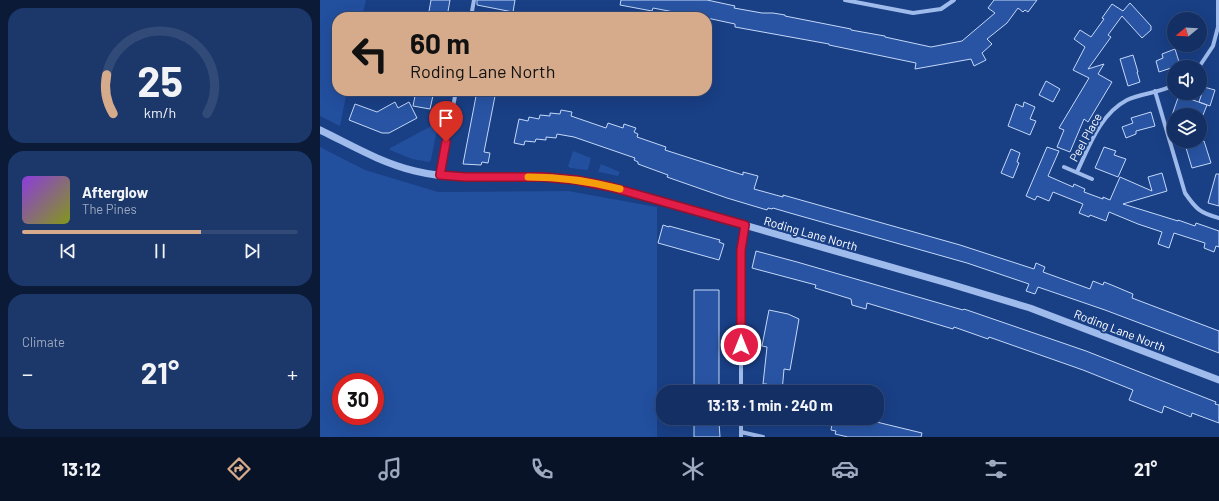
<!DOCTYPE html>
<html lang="en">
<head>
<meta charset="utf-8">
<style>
  :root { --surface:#132f64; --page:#1c376a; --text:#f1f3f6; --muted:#9da9bf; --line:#324a78; --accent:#d6ab8b }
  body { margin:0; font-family:Barlow,sans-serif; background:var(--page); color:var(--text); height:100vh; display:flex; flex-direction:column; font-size:15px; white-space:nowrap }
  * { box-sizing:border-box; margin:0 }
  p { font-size:13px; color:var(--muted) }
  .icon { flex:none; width:22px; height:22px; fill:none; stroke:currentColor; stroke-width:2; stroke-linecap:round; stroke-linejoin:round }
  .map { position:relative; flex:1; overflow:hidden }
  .panel { display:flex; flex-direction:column; gap:8px; padding:8px; background:#0a1a37; width:320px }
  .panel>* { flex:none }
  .top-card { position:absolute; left:12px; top:12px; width:380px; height:84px; border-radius:16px; box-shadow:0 4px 16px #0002,0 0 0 1px var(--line); background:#d6ab8b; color:#111; overflow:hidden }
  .needle { width:26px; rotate:252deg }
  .tools { position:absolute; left:847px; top:12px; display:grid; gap:8px }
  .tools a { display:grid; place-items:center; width:40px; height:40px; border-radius:50%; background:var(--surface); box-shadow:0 4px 16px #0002,0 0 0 1px var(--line); font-size:20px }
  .speed { position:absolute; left:12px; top:373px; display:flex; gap:8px; font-size:20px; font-weight:700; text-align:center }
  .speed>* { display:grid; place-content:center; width:52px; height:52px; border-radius:50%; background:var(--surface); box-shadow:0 4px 16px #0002,0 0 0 1px var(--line); line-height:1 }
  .speed .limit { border:6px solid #d22; background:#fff; color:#111 }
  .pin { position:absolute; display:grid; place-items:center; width:34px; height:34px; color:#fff; margin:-41px -17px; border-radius:50% 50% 50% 0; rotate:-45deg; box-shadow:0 0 4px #0007 }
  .pin .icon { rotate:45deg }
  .me { position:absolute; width:44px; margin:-22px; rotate:0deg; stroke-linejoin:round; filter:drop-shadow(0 0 3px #0008) }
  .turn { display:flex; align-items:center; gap:14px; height:84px; padding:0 12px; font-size:18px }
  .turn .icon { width:52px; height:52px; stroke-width:2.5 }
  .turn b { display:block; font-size:28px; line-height:34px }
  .big { font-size:30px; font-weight:700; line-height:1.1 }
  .panel .widget { flex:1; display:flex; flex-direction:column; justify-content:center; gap:6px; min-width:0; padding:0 14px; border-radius:16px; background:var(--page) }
  .panel .dial { align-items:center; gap:0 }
  .dial svg { height:104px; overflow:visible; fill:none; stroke:var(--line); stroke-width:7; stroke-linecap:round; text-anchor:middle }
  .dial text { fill:var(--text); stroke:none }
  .song { display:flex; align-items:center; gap:12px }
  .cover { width:48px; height:48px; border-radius:6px; background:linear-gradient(135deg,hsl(270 70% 55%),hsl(70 70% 35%)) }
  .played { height:4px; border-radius:2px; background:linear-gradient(90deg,var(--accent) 65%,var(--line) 65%) }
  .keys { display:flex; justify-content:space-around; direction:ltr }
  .heat { display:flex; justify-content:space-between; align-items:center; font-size:22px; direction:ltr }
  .trip { position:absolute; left:336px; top:385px; width:228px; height:40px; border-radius:16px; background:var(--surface); box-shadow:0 4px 16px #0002,0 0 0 1px var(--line); font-weight:700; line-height:40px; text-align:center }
  .dock { display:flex; height:64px; justify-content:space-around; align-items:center; background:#081328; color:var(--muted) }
  .dock .icon { width:28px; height:28px }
  .dock .current { color:var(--accent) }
  .dock b { font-size:18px; color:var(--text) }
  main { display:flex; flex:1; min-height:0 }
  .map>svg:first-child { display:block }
  .green { fill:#224f9e; fill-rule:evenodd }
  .building { fill:#2854a3; stroke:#c4d8f9 }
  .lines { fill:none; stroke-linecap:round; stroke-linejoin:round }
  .minor { stroke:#9fbbec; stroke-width:4 }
  .tertiary { stroke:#9fbbec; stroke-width:7 }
  .route-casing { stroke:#92132f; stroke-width:10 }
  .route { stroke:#e11d48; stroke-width:7 }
  .slow { stroke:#f59e0b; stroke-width:7 }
  .labels { text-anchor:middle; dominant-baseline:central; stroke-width:4; stroke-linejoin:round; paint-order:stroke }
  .street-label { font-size:12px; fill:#fff; stroke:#193f85 }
</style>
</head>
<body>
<main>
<section class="panel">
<div class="widget dial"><svg viewBox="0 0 100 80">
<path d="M14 69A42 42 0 1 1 86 69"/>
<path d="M14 69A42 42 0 0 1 9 39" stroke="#d6ab8b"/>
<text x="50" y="56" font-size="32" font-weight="700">25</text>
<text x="50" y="72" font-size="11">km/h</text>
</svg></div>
<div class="widget">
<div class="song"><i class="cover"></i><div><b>Afterglow</b><p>The Pines</p></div></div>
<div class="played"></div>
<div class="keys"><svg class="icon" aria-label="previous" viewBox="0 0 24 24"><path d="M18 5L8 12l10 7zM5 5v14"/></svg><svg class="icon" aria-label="pause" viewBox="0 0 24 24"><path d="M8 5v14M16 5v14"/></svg><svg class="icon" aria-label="next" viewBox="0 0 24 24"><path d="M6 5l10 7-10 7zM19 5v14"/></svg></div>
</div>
<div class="widget"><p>Climate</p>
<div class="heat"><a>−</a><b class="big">21°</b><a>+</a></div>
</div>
</section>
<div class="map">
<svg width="899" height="437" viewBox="0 0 899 437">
  <rect width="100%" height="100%" fill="#193f85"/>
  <!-- green -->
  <path class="green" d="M0 0H46L42 17H17V91H27L20 126 0 116Z
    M117 123 118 124 111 160 109 162 92 159 70 150V148Z
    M0 147 45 170 118 192 248 191 337 207V437H0ZM21 382H55V416H21Z
    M253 151 271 158 268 169 266 170 250 168 248 166Z
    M281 164 300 172 298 176 279 172H278Z"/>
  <!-- building -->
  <path class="building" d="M111 0H130L127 17H108Z
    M157 0H195L193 12 157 5Z
    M301 0H387L415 6 414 8 442 13H453L465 15V16L531 29V30L559 35 565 36V37L611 47 642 41 675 13 668 8 674 0H717L708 12 705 10 703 12 698 8 687 23 667 39 672 44 662 53 666 60 654 66 651 59 595 69 596 63 509 45V44L415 27V24L387 18V17H380L333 8 332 11 300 5Z
    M810 3 831 26V30L822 38 802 16 788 35 791 37 768 69 784 64 778 74 792 82 768 122 764 119 750 152 737 147 744 130 739 128 769 78 753 70 765 47 754 39 760 30 771 37 784 19 782 18 792 4 803 11Z
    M855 49 860 65 839 72 836 61 843 58 842 54Z
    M813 55 818 72H817L820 82 808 86 800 59Z
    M726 81 740 89 733 102 719 95Z
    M884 87 895 90 890 106 879 102Z
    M96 91H114L110 109 93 106Z
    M157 91H176L164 152 170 153 168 163 162 162 161 165 143 164Z
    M859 95 887 105 883 115H852Z
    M75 102 78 108 89 102 97 118 69 133H62L29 120 35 104 57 112Z
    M704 102 715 107 710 119 716 121 710 135 688 126 696 104 703 107Z
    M241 110 252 112 251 116 286 128 288 123 303 128 304 124 316 128 314 132 318 134 317 137 346 147 345 150 423 175V172L438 176 434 189 463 197V195L640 245 714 269 716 263 725 267 723 272 770 289 773 281 783 285 784 282 794 286 813 294 812 298 899 331V353L785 310 718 287 715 294 706 291 709 284 647 263 470 213 453 208 452 209 448 208 447 210 407 198 347 177 348 175 318 164V162L314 160 315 158 254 137 237 134 236 138 226 137V140L216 139 215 142 205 141 204 145 194 143 199 119 208 121 209 117 219 119 220 115 230 116V113L240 114Z
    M831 112 835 126 816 131V134L806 138 802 127 813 123 811 118Z
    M864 141H884L891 163 872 168Z
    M727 147 739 151 728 176 753 187 754 184 765 189 764 192 783 199V197L790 200 800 177 832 191 828 177 842 173 847 191 803 204 858 221V220L875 226 876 223 899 231V247L896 246 894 252 884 248 885 243 854 233 849 248 838 244 842 232 818 224 789 212 786 221 770 215 769 217 759 213 763 204 733 192 729 201 717 196 715 200 706 196Z
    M784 147 796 151 794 155 806 159 798 177 775 168Z
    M691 149 700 153 697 162 699 163 693 178 681 173Z
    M896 174H899V206L888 203Z
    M343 225 349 227V226L400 240 399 242 404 244 399 260 338 243Z
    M436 251 477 262 643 310 644 309 766 351 896 402 895 404 899 405V423L872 413 871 417 844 406 842 413 809 400 813 390 763 370 669 337 668 339 634 327 633 329 547 303 546 309 532 305 531 299 495 288 496 285 432 268Z
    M374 290H399V392H374Z
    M449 310 468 314 479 319 470 370 464 369 462 392H446L447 384H443L447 347 442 346Z
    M374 418H391L392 422H399L400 437H374Z
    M513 418H540L602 433 601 437H528L515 434 516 431 511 430Z"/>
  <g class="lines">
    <!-- minor -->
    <path class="minor" d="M525 0 593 13 621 9 634 0
      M151 17 154 0
      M879 67 893 46 898 27V0
      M835 91 865 193C876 209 880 213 899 218
      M744 167 772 179
      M757 172C769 147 780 114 807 100 821 93 840 93 854 85
      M120 175 136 91
      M421 392V250L425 225
      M421 432 443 437
      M421 437V418"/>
    <!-- tertiary -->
    <path class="tertiary" d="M0 130C31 145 61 163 95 171 136 181 180 176 222 177 245 178 268 182 291 187L627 283 710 308 899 380"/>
  </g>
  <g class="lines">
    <!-- route casing -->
    <g class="route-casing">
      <path id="route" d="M126 142 120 175 145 177H223L256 180 291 187 425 225 421 250V345"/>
    </g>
    <!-- route -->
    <use href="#route" class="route"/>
    <!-- slow -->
    <path class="slow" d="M208 177C239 177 270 181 300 189"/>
  </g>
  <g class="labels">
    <!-- street labels -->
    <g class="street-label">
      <text transform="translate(765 137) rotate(-61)">Peel Place</text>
      <text transform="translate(491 233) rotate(16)">Roding Lane North</text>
      <text transform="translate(800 330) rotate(21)">Roding Lane North</text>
    </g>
  </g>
</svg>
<div class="tools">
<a><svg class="needle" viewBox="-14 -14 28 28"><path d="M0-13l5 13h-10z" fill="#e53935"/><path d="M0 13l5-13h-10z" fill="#9da9bf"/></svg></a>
<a><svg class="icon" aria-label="sound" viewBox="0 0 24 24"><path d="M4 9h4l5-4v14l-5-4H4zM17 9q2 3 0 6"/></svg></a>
<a><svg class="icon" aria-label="layers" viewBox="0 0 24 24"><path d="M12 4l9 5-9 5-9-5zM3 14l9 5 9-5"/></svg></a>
</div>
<div class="speed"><div class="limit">30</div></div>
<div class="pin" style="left:126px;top:142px;background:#d93025"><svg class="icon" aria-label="arrive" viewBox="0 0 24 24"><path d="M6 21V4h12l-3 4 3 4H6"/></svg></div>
<svg class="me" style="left:421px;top:345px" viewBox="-20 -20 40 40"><circle r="17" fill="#e11d48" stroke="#fff" stroke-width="3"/><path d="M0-11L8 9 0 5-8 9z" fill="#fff"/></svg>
<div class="trip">13:13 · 1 min · 240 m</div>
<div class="top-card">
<div class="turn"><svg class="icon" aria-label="left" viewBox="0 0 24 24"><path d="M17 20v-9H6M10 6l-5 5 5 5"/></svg><div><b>60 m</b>Roding Lane North</div></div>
</div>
</div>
</main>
<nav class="dock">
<b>13:12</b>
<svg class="icon current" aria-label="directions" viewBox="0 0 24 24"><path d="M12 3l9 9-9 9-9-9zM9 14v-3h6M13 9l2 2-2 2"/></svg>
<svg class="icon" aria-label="music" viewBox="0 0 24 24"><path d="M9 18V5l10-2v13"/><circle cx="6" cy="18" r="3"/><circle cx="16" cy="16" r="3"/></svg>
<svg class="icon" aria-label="phone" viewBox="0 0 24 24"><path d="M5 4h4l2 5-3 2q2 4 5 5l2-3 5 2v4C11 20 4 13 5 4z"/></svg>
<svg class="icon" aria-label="climate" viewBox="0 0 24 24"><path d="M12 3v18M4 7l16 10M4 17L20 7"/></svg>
<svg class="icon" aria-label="car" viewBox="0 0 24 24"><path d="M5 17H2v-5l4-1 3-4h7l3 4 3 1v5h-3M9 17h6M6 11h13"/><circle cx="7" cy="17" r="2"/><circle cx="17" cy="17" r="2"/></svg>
<svg class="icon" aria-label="filters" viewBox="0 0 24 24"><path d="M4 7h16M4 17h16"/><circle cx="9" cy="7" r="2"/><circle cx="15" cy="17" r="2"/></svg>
<b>21°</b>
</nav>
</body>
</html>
